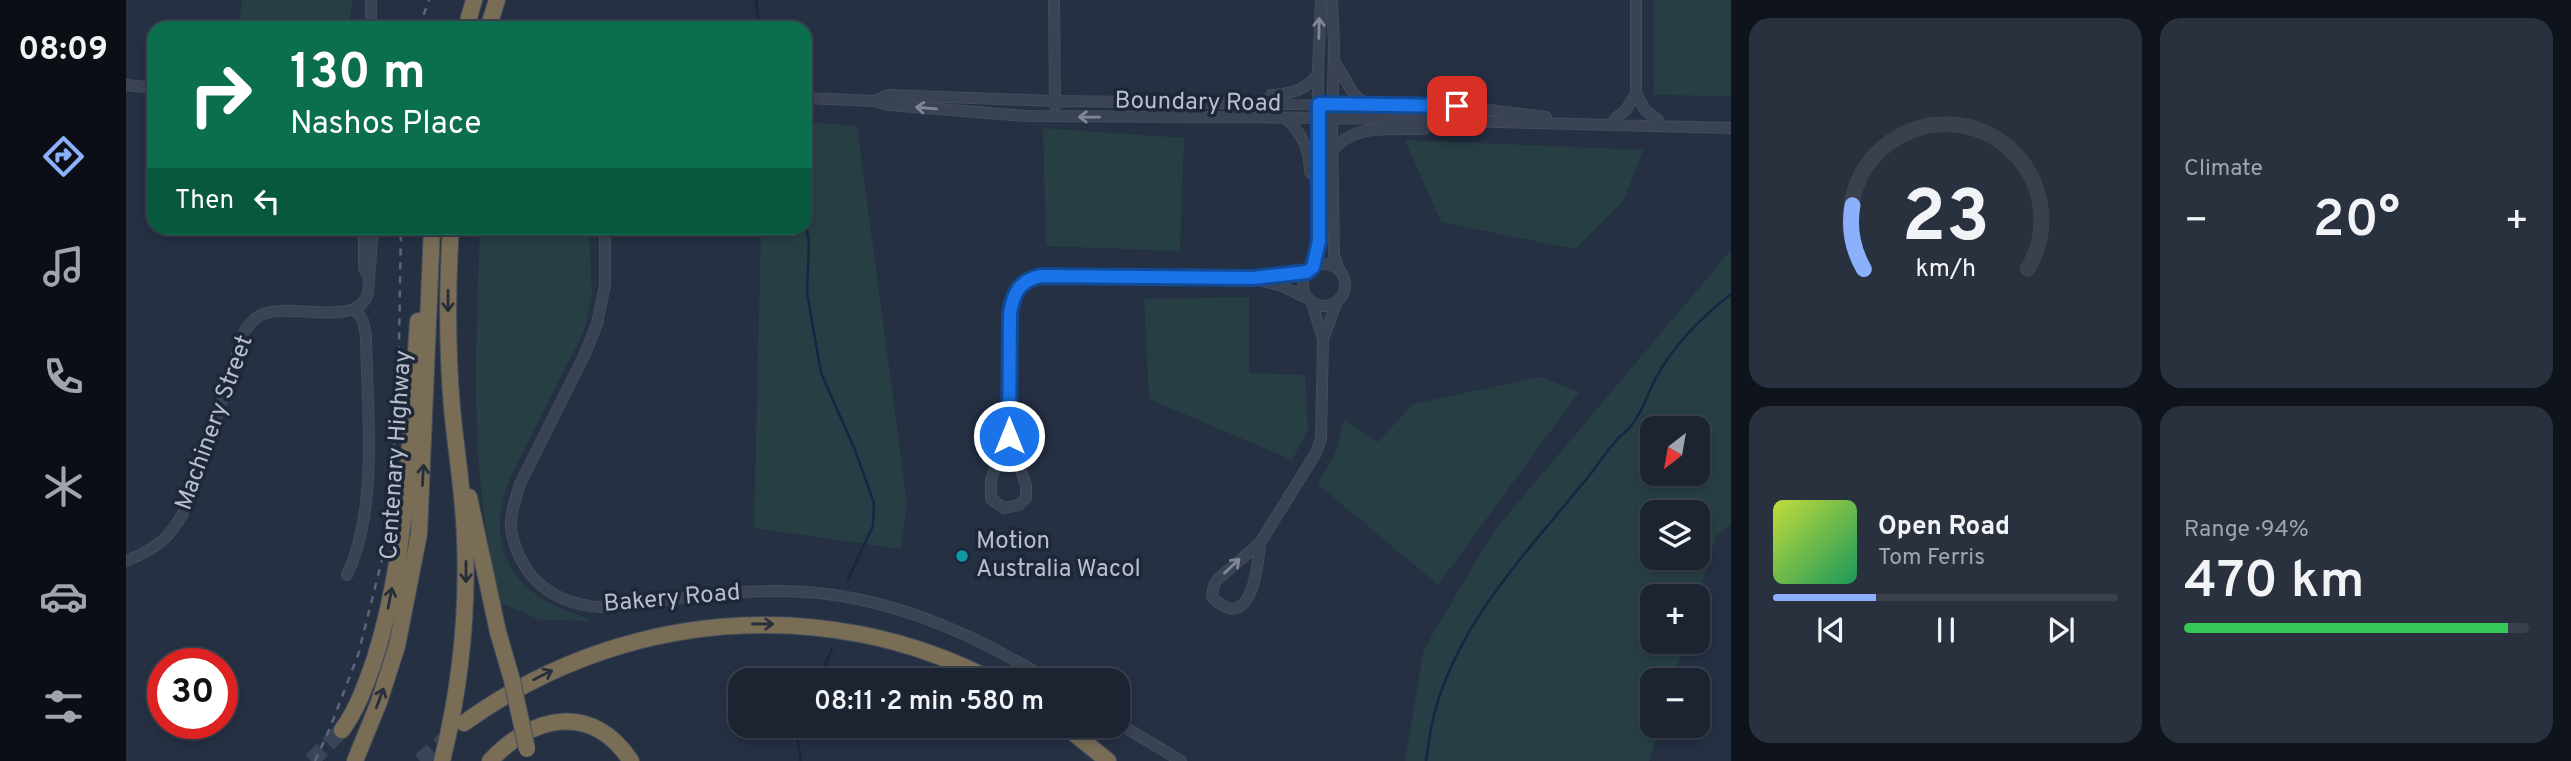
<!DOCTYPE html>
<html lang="en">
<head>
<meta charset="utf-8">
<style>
  :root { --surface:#1c2432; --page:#29303e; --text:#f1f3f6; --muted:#a0a4ac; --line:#3a414d; --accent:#8bb1fd }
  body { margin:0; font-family:Overpass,sans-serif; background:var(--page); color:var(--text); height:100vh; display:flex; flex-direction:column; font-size:26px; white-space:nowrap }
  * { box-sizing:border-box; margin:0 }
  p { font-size:23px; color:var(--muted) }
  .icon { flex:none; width:38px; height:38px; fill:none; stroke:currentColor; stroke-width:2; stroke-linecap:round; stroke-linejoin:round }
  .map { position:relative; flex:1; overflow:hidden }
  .drawer { display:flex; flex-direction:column; gap:18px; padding:18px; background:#0f141c; width:840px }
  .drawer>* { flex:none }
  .hud { position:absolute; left:21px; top:21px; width:665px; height:214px; border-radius:21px; box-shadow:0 4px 10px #0003,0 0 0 2px var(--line); background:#0b6e4f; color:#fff; overflow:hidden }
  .needle { width:46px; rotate:211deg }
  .fabs { position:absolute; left:1514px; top:416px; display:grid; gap:14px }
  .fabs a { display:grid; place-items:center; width:70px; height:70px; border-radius:14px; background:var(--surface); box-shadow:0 4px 10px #0003,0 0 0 2px var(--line); font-size:35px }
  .speed { position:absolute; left:21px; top:648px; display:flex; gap:14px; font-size:35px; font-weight:700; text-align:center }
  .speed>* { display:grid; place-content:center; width:91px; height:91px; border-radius:50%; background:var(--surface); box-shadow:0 4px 10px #0003,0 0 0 2px var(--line); line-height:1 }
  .speed .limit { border:10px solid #d22; background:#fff; color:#111 }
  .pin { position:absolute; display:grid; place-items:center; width:60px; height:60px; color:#fff; margin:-30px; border-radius:14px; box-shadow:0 4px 10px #0006 }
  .me { position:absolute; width:77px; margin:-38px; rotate:0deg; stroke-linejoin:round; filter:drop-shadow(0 0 5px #0008) }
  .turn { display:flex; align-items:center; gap:24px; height:147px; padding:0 28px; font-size:32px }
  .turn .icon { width:91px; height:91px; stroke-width:2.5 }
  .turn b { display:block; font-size:49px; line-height:60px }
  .then { display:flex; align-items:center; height:66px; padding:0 28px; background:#0003; gap:14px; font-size:26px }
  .big { font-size:52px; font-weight:600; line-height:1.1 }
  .drawer .tile { flex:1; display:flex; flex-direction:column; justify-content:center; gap:10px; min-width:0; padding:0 24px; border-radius:21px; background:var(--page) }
  .drawer .dial { align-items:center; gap:0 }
  .dial svg { height:182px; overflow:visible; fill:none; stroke:var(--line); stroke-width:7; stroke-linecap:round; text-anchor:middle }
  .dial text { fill:var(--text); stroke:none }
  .song { display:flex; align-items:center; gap:21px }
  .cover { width:84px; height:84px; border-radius:10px; background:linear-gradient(135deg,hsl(70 70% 55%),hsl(150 70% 35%)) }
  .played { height:7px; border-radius:4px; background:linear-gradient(90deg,var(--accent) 30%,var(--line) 30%) }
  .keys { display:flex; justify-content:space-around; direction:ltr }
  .heat { display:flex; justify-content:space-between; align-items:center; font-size:38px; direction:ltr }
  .charge { height:10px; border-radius:5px; background:linear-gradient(90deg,#34c759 94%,var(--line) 0) }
  .drawer .tiles { flex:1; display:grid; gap:18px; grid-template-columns:repeat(2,1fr) }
  .trip { position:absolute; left:602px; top:668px; width:402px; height:70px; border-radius:21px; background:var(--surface); box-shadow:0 4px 10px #0003,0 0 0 2px var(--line); font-weight:600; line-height:70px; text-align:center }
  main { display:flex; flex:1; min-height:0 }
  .dock { display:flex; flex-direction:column; width:126px; justify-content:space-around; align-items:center; background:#0b0e14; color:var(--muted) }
  .dock .icon { width:49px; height:49px }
  .dock .selected { color:var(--accent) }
  .dock b { font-size:32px; color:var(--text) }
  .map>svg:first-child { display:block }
  .green { fill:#273f44; fill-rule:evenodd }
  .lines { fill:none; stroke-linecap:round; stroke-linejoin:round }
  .stream { stroke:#172642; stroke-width:2.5 }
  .highway-tunnel { stroke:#3b4558; stroke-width:16; stroke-dasharray:16 8; stroke-linecap:butt }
  .minor-casing { stroke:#434b5c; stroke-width:12 }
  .highway-casing { stroke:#444d5d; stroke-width:18 }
  .minor { stroke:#3a4353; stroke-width:10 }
  .highway { stroke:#796d56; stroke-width:16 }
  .rail { stroke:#5c667a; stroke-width:2.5; stroke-dasharray:7 7; stroke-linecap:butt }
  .highway-bridge-casing { stroke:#444d5d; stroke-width:18; stroke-linecap:butt }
  .highway-bridge { stroke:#796d56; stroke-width:16 }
  .oneway { stroke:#7f8796 }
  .oneway2 { stroke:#272e3b }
  .route-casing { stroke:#114b97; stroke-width:18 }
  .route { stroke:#1a73e8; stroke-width:12 }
  .culture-dot { fill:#0f9aa8; stroke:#1e2738; stroke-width:2.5 }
  .labels { text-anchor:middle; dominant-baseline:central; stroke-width:7; stroke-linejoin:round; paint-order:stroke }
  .street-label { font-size:24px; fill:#b7becc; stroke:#1e2738 }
  .poi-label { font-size:24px; fill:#b7becc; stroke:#1e2738; text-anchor:start }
</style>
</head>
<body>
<main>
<nav class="dock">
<b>08:09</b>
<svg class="icon selected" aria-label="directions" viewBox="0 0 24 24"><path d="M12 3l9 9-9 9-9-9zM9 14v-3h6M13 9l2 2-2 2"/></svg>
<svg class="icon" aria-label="music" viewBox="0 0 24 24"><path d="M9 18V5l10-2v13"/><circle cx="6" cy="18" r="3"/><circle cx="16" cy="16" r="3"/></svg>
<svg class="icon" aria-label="phone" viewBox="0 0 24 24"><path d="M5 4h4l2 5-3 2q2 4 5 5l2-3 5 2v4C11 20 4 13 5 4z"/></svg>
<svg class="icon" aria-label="climate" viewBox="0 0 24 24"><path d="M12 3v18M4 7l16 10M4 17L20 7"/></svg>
<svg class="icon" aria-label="car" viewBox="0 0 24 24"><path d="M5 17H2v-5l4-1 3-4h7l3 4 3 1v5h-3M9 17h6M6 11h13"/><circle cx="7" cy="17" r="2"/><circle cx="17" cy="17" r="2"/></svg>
<svg class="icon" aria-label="filters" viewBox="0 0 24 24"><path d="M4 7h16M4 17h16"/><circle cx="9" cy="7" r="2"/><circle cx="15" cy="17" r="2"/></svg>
</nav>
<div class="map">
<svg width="1605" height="761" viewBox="0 0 1605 761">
  <rect width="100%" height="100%" fill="#253043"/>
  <!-- green -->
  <path class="green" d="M116 0H226V3L223 28H113Z
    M1527 0H1605V96L1528 95Z
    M679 122 731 126 781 503 775 549 628 528 635 228H679Z
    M917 128 1058 138 1054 251 920 246Z
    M1279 140 1517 150 1498 200 1449 249 1315 222Z
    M354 228H463L466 295 458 331 383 480C356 553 392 599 462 618L461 621 414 620 373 602C367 566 359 531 356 496 346 407 351 317 354 228Z
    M1605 250V525L1590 536 1572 597H1526V642H1558L1547 681H1526V726H1534L1523 761H1279L1298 649 1369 530ZM1526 429H1572V474H1526ZM1526 513H1572V558H1526Z
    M1123 297V373L1179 375 1182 429 1166 460 1023 399 1018 299Z
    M1414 377 1453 392 1312 585 1192 484 1211 450 1218 419 1252 442 1287 404Z"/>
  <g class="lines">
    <!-- stream -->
    <path class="stream" d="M630 0 633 28
      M679 217 683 243 681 293 695 373 729 450 748 503 747 526 722 579
      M692 681 706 649
      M669 726 675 761
      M1300 761C1303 742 1305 722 1311 704 1337 619 1398 555 1453 488 1466 474 1476 457 1489 442 1494 435 1502 431 1507 423 1518 409 1522 391 1531 376 1548 345 1577 316 1605 294"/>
    <!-- highway-tunnel -->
    <path class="highway-tunnel" d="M185 761 216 730
      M294 761 326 733"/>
    <!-- minor casing -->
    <g class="minor-casing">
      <path id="minor" d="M245 0V28
        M928 0 929 106
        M1206 0 1208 47 1206 131 1208 256 1214 271
        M1510 0V93L1519 110 1532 120
        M1208 62C1220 76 1222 93 1239 103
        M0 85 28 88
        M679 98 749 101 762 105 900 116 1207 118 1605 128
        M749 101 762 95 929 101 1331 106 1420 117
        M1140 104 1145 95C1165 94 1180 90 1192 74
        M1159 118C1177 134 1183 149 1184 172L1193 181
        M1489 119 1500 110 1510 93
        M1207 150C1229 123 1266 130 1298 129L1303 121
        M238 228V268L241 274
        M479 228V285L471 324 458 356 394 484C390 496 386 508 385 521 384 530 387 540 390 548 404 586 434 604 474 607 532 602 591 591 649 591 750 590 840 629 924 681
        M1177 285a21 21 0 1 1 42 0a21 21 0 1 1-42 0Z
        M1187 267 1193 241 1192 70 1195 0
        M1130 279 1156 286 1181 298
        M1197 339 1211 302
        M883 436 900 485V498L893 505 878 508 865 499V479L883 436 886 299C892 285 900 279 915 276L1127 278 1181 272
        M1134 543C1132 567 1125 636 1086 597L1088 585 1092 579 1134 543 1190 453 1195 439 1197 339 1186 303
        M0 561C34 547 45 537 62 504L119 330C124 325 128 318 135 315 163 301 234 330 242 292L247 228
        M221 575C253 508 241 409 240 336L237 321 230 310
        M992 723 1055 761"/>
    </g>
    <!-- highway casing -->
    <g class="highway-casing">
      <path id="highway" d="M340 28 348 0
        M362 28 371 0
        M343 497 372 632 386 680
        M338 723C493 611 697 592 868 681
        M939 726 982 761
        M216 730C232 708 240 684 249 658 283 549 284 433 292 321
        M229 761 253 702 271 646 293 534 306 228
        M316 761C334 689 342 614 339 540 338 496 330 452 326 408 321 348 321 288 325 228
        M364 761C407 715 466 702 505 761"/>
    </g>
    <!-- minor -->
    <use href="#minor" class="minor"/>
    <!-- highway -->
    <use href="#highway" class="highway"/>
    <!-- rail -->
    <path class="rail" d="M293 28 303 0
      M189 761 204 728 232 655 259 548 272 399 275 228"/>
    <!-- highway-bridge casing -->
    <g class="highway-bridge-casing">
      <path id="highway-bridge" d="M386 680 401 749"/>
    </g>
    <!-- highway-bridge -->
    <use href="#highway-bridge" class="highway-bridge"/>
  </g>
  <!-- one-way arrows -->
  <defs><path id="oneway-shaft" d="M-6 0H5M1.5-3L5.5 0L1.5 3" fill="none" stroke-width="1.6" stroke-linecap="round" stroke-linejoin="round" transform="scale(1.75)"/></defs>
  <g class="oneway">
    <use href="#oneway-shaft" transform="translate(1193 28) rotate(-89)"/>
    <use href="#oneway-shaft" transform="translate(800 108) rotate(-175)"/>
    <use href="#oneway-shaft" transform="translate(963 117) rotate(-179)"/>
    <use href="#oneway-shaft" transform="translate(1106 566) rotate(-43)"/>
  </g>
  <g class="oneway2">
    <use href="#oneway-shaft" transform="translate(322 301) rotate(90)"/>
    <use href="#oneway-shaft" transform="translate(297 475) rotate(-87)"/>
    <use href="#oneway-shaft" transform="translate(340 572) rotate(90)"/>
    <use href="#oneway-shaft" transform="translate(264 598) rotate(-79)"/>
    <use href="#oneway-shaft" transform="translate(637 624)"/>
    <use href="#oneway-shaft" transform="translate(417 675) rotate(-27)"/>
    <use href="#oneway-shaft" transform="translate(254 698) rotate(-70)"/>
  </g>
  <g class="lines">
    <!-- route casing -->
    <g class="route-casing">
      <path id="route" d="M883 436 884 314C887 293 894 280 915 276L1127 278 1181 272 1187 267 1193 241V104L1331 106"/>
    </g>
    <!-- route -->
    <use href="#route" class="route"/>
  </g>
  <!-- markers -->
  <circle class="culture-dot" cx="836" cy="556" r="7"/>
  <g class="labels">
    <!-- street labels -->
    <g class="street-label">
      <text transform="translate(1072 103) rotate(1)">Boundary Road</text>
      <text transform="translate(89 423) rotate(-70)">Machinery Street</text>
      <text transform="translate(271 455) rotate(-86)">Centenary Highway</text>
      <text transform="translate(546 599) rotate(-5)">Bakery Road</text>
    </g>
    <!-- poi labels -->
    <g class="poi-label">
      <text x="850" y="542">Motion<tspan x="850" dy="28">Australia Wacol</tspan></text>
    </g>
  </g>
</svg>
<div class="fabs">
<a><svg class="needle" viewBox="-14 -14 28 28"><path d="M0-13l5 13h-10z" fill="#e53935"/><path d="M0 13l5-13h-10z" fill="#a0a4ac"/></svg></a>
<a><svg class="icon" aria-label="layers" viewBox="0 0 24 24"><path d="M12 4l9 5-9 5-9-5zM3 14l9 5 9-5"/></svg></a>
<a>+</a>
<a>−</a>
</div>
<div class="speed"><div class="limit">30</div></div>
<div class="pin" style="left:1331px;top:106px;background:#d93025"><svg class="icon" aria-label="arrive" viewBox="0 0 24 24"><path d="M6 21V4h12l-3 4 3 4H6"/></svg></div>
<svg class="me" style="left:883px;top:436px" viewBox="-20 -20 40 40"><circle r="17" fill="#1a73e8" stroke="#fff" stroke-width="3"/><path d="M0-11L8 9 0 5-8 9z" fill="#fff"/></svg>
<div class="trip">08:11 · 2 min · 580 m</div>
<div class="hud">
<div class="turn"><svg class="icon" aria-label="right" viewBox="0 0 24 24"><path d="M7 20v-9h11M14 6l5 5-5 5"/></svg><div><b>130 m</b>Nashos Place</div></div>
<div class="then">Then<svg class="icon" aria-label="left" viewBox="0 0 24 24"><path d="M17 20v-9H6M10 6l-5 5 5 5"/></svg></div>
</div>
</div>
<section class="drawer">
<div class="tiles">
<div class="tile dial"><svg viewBox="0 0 100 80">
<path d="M14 69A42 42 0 1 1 86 69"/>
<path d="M14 69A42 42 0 0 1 9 41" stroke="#8bb1fd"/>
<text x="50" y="56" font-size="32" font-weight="700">23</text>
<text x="50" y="72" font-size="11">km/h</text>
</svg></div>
<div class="tile"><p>Climate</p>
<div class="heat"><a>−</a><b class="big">20°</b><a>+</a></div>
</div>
<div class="tile">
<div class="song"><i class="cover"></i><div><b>Open Road</b><p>Tom Ferris</p></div></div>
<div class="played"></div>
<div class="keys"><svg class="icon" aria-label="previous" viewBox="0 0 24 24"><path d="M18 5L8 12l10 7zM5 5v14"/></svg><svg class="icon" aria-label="pause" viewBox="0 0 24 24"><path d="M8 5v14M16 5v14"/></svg><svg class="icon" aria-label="next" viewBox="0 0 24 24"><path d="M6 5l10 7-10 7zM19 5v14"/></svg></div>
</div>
<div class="tile"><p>Range · 94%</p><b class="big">470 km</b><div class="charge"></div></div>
</div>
</section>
</main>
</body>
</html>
